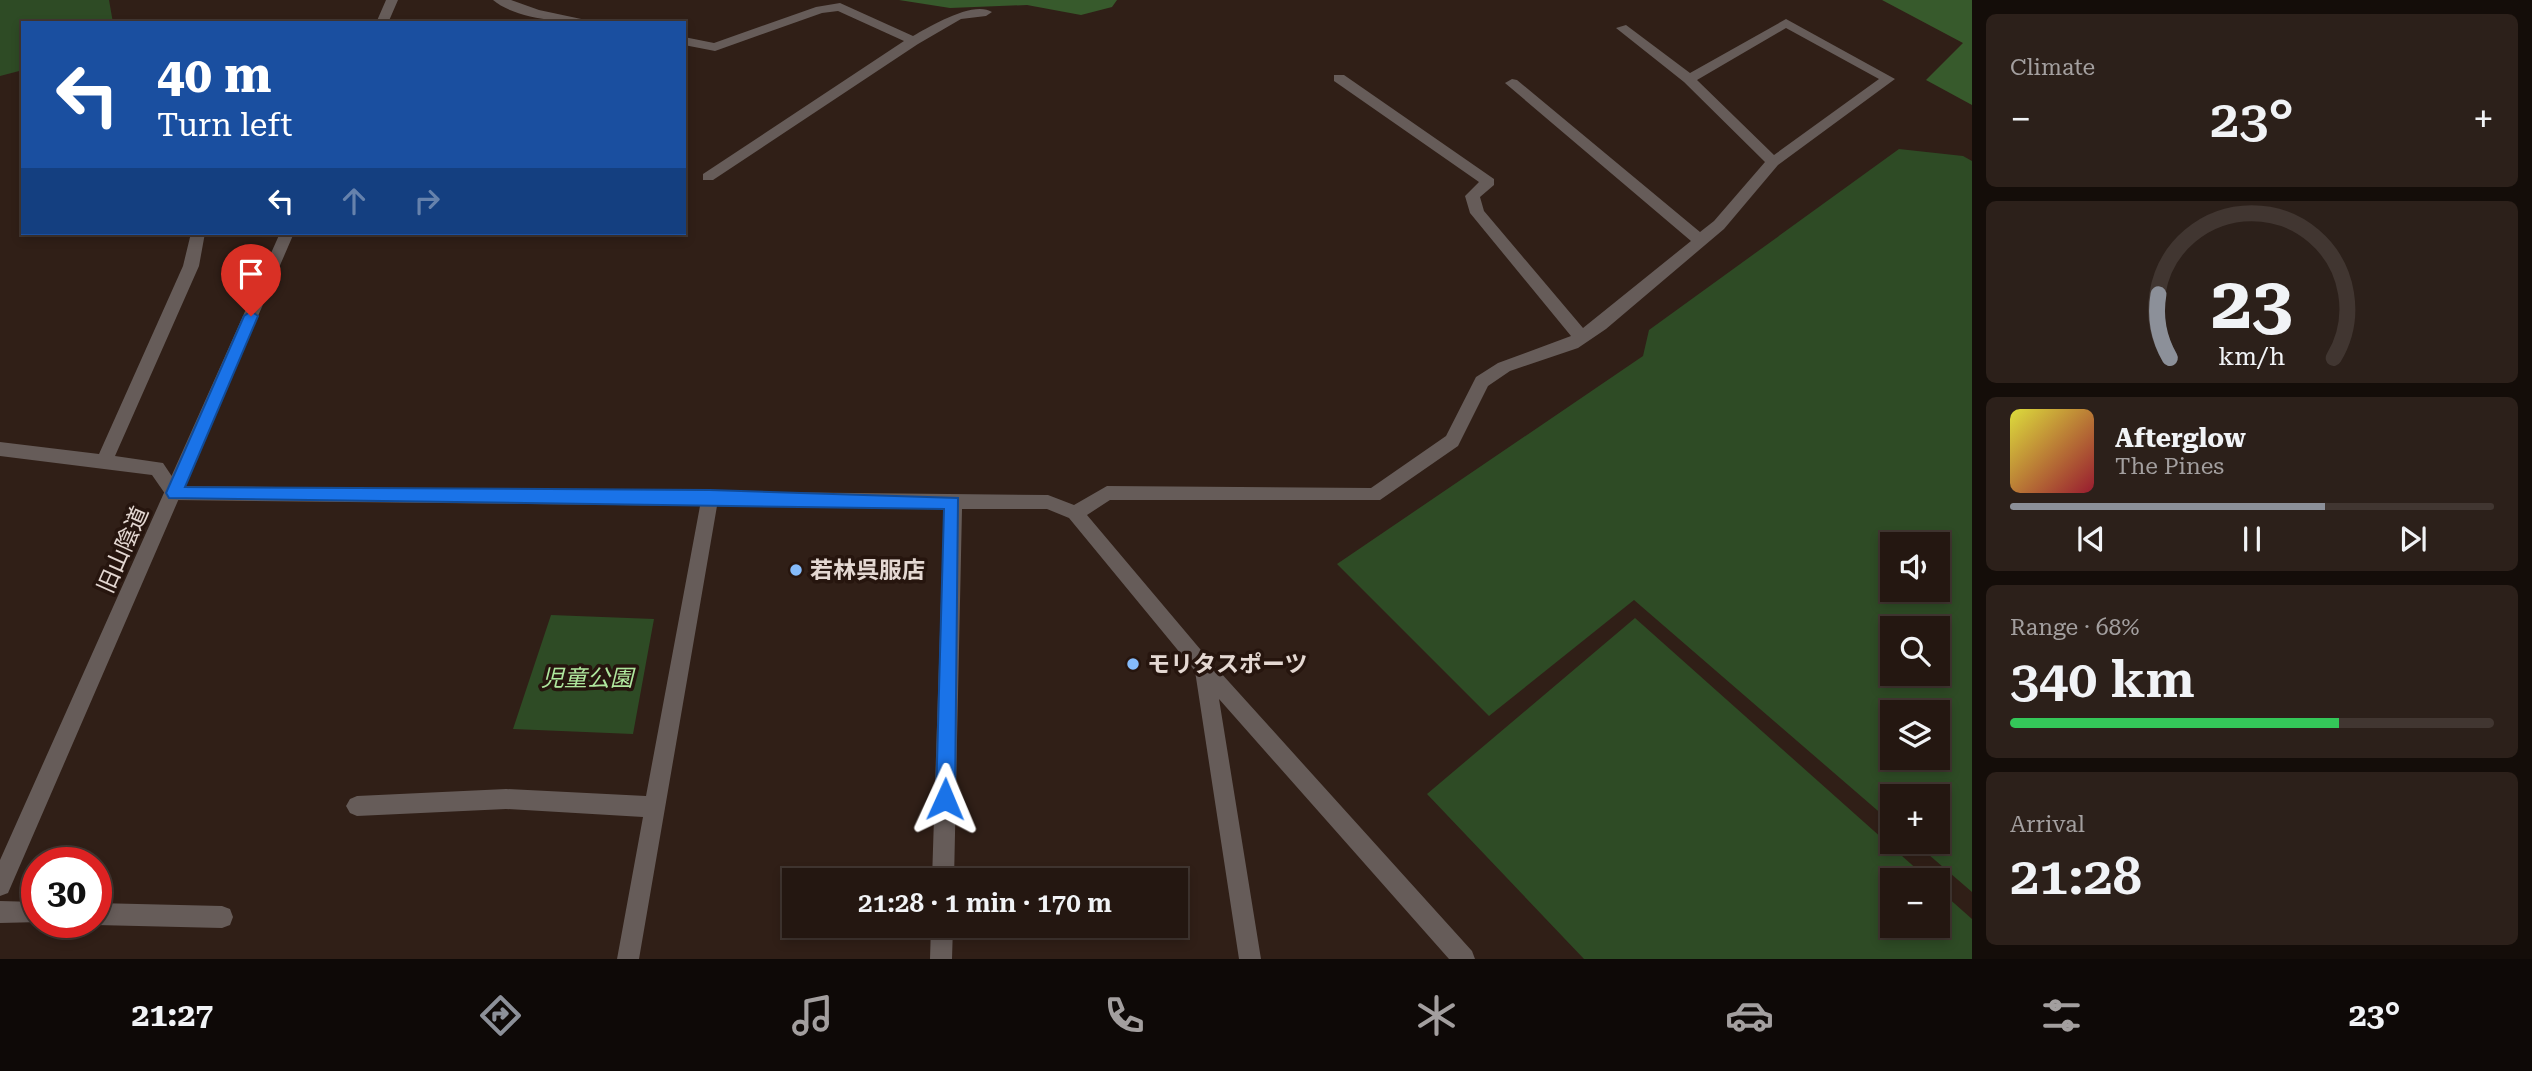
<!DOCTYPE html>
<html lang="en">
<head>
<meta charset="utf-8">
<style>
  :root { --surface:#241711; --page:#2c201a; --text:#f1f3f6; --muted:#a39f9f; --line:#413631; --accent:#8c9099 }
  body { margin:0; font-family:"Roboto Serif","Noto Sans JP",serif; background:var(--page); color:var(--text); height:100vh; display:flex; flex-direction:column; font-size:26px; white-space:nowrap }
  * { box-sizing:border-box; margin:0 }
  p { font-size:23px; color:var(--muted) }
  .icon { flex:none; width:38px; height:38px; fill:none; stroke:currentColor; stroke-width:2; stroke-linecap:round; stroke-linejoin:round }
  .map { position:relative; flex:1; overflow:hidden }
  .sheet { display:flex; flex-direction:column; gap:14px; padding:14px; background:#140d09; width:560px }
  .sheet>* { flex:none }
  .hud { position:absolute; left:21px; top:21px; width:665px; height:214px; border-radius:0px; box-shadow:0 4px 10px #0003,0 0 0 2px var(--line); background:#1a4fa0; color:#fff; overflow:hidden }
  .tools { position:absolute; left:1880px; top:532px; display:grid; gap:14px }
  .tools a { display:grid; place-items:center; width:70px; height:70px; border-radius:0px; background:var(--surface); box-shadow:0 4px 10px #0003,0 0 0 2px var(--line); font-size:35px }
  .speed { position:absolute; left:21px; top:847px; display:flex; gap:14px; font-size:35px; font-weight:700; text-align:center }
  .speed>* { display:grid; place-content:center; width:91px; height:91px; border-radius:50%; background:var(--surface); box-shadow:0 4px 10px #0003,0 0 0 2px var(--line); line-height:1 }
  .speed .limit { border:10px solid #d22; background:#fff; color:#111 }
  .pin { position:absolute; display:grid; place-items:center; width:60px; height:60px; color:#fff; margin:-72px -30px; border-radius:50% 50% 50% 0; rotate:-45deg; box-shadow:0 0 7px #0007 }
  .pin .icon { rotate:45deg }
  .me { position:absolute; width:77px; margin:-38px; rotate:1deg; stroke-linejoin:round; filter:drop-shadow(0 0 5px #0008) }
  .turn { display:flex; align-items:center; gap:24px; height:147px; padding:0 21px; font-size:32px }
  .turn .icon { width:91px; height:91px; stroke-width:2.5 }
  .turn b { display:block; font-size:49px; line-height:60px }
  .lanes { display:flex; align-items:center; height:66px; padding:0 21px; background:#0003; justify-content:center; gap:35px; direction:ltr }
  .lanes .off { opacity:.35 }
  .big { font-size:52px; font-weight:600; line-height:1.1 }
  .sheet .tile { flex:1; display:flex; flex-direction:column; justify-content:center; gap:10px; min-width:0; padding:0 24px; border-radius:10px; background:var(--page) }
  .sheet .dial { align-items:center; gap:0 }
  .dial svg { height:182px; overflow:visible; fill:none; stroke:var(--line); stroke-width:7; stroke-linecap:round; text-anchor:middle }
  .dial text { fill:var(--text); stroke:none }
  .song { display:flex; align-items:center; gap:21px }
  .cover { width:84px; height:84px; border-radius:10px; background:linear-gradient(135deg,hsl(60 70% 55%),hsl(350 70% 35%)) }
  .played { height:7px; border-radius:4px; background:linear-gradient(90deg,var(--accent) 65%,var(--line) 65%) }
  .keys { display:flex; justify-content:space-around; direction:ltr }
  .heat { display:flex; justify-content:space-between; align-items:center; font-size:38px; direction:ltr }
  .charge { height:10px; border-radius:5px; background:linear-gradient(90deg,#34c759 68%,var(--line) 0) }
  .trip { position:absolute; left:782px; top:868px; width:406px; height:70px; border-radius:0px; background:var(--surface); box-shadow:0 4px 10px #0003,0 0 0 2px var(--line); font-weight:600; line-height:70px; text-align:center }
  .dock { display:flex; height:112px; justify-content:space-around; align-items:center; background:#0e0907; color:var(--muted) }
  .dock .icon { width:49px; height:49px }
  .dock .on { color:var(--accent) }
  .dock b { font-size:32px; color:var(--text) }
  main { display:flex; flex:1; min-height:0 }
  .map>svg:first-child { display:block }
  .green { fill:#2e4b25; fill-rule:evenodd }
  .forest { fill:#375a2c }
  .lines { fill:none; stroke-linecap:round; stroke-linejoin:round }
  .service { fill:#665c59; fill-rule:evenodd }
  .minor { fill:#665c59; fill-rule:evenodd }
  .tertiary { fill:#665c59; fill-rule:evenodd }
  .route { fill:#1a73e8; stroke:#114b97; stroke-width:2 }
  .poi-dot { fill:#85bbfb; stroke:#26150e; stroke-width:2.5 }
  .labels { text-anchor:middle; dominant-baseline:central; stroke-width:7; stroke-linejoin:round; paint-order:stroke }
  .street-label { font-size:23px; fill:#e4d8d2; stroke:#26150e }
  .poi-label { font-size:23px; font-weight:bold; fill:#e4d8d2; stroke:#26150e; text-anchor:start }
  .park-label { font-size:23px; font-style:italic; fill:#afe79e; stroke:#26150e }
</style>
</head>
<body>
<main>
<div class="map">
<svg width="1972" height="959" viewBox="0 0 1972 959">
  <rect width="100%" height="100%" fill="#301f17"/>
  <!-- green -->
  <path class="green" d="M0 0H109L113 23H23V70L0 76Z
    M1899 149 1963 156 1972 161V892L1914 842H1937V796H1892V823L1634 600 1489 716 1337 564 1643 356 1649 330ZM1892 544H1937V590H1892ZM1892 628H1937V674H1892ZM1892 712H1937V758H1892Z
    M551 615 654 619 633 734 513 729Z
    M1635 618 1929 880H1892V926H1937V888L1972 919V959H1584L1427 794Z"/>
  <!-- forest -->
  <path class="forest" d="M899 0H1117L1112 7 1081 15 1027 5 950 8Z
    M1882 0H1972V105L1926 80 1963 43Z"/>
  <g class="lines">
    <!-- service -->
    <path class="service" d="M191 233H205L199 266 115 456 163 463 183 493 180 498H168L152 475 0 456V442L99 454 183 266Z
      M0 901 37 902V922H41L0 923Z
      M96 903 222 906 230 909 233 917 230 925 222 928 96 925 89 922H96Z"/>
    <!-- minor -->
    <path class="minor" d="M493 0H511L539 10 600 23C570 23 516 20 493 0Z
      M840 3 913 36C930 26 974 0 992 12L986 16 961 19 918 44 713 180H703V174L904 41 838 11 822 13 715 51 684 45V37L714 43 816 7Z
      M1786 19 1895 79 1778 165 1724 229 1606 329 1578 348 1510 371 1488 386 1458 446 1380 500H1110L1087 515 1211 662 1472 951 1475 959H1449L1219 699 1261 959H1239L1195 671 1069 518 1047 509H962L954 880H932L944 508 717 506 639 959H617L643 817 506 809 357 816 350 813 346 806 350 799 357 796 506 789 646 796 700 506 174 500 168 498 165 493 168 488 174 486 1048 495 1074 505 1107 486 1371 488 1446 436 1476 377 1498 363 1571 336 1470 213 1465 196 1479 182 1334 81V75H1344L1494 179V185L1480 197 1484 211 1583 328 1691 241 1505 83 1512 79 1517 80 1700 232 1714 221 1765 162 1684 82 1616 28 1626 25 1690 73ZM1786 28 1879 79 1774 155 1697 80Z
      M931 926H953L952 959H930Z"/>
    <!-- tertiary -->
    <path class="tertiary" d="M386 0H398L388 23H376Z
      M280 233H294L8 893 0 896V860Z"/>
  </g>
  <!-- route -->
  <path class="route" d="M251 311 258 316 185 487 710 490 958 498 955 799 952 806 945 809 939 806 936 799 944 509 169 498 166 493 244 316Z"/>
  <!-- markers -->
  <g class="poi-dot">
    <circle cx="796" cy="570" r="7"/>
    <circle cx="1133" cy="664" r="7"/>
  </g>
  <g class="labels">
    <!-- street labels -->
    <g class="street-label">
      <text transform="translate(123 550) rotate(-66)">旧山陰道</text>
    </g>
    <!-- poi labels -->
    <g class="poi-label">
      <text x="810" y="570">若林呉服店</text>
      <text x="1147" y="664">モリタスポーツ</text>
    </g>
    <!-- park labels -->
    <g class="park-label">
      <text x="587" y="678">児童公園</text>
    </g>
  </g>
</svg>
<div class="tools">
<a><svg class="icon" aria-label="sound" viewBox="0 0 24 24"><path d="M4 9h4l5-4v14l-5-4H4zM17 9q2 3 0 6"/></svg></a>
<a><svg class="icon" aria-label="search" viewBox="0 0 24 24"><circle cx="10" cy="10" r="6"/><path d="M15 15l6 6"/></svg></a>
<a><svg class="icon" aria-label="layers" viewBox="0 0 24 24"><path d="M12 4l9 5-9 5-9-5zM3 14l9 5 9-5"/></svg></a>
<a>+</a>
<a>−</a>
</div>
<div class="speed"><div class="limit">30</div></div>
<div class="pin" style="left:251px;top:316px;background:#d93025"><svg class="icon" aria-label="arrive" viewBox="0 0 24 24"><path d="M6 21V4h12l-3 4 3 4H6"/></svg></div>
<svg class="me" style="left:945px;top:799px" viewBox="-20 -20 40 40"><path d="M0-17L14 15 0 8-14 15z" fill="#1a73e8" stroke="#fff" stroke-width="4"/></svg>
<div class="trip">21:28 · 1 min · 170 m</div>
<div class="hud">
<div class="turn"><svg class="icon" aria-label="left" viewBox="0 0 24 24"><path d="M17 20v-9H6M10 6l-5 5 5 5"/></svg><div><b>40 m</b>Turn left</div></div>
<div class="lanes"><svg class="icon" aria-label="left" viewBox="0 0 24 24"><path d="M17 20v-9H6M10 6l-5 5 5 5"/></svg><svg class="icon off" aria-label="ahead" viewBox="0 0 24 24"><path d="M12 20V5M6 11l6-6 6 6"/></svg><svg class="icon off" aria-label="right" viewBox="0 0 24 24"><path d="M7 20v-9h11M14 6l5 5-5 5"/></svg></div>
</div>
</div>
<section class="sheet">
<div class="tile"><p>Climate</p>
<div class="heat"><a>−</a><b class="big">23°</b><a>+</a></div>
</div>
<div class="tile dial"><svg viewBox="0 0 100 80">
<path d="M14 69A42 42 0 1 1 86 69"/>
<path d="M14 69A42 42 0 0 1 9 41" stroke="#8c9099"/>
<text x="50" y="56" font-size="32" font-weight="700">23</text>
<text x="50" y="72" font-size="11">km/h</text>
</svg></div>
<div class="tile">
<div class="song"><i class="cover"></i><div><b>Afterglow</b><p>The Pines</p></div></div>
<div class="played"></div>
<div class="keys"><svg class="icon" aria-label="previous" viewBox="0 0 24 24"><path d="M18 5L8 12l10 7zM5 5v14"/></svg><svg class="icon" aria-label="pause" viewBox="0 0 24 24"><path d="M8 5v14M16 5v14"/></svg><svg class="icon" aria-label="next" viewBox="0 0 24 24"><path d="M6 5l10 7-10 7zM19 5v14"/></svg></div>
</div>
<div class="tile"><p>Range · 68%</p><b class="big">340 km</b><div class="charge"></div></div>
<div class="tile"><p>Arrival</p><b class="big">21:28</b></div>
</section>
</main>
<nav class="dock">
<b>21:27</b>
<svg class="icon on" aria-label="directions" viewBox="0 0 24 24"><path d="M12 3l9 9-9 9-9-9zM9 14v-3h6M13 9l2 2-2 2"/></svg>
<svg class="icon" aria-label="music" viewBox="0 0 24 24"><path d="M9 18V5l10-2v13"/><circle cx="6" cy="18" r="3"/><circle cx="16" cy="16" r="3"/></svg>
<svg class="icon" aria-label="phone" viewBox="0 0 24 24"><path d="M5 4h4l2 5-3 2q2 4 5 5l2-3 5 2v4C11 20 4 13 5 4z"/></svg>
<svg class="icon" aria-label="climate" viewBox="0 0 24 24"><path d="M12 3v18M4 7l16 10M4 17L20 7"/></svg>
<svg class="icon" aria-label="car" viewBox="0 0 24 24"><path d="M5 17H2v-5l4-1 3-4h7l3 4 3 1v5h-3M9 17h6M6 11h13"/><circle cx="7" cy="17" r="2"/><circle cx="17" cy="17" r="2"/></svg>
<svg class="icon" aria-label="filters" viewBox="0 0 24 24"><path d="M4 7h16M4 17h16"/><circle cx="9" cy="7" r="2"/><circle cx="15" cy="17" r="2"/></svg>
<b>23°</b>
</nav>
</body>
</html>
